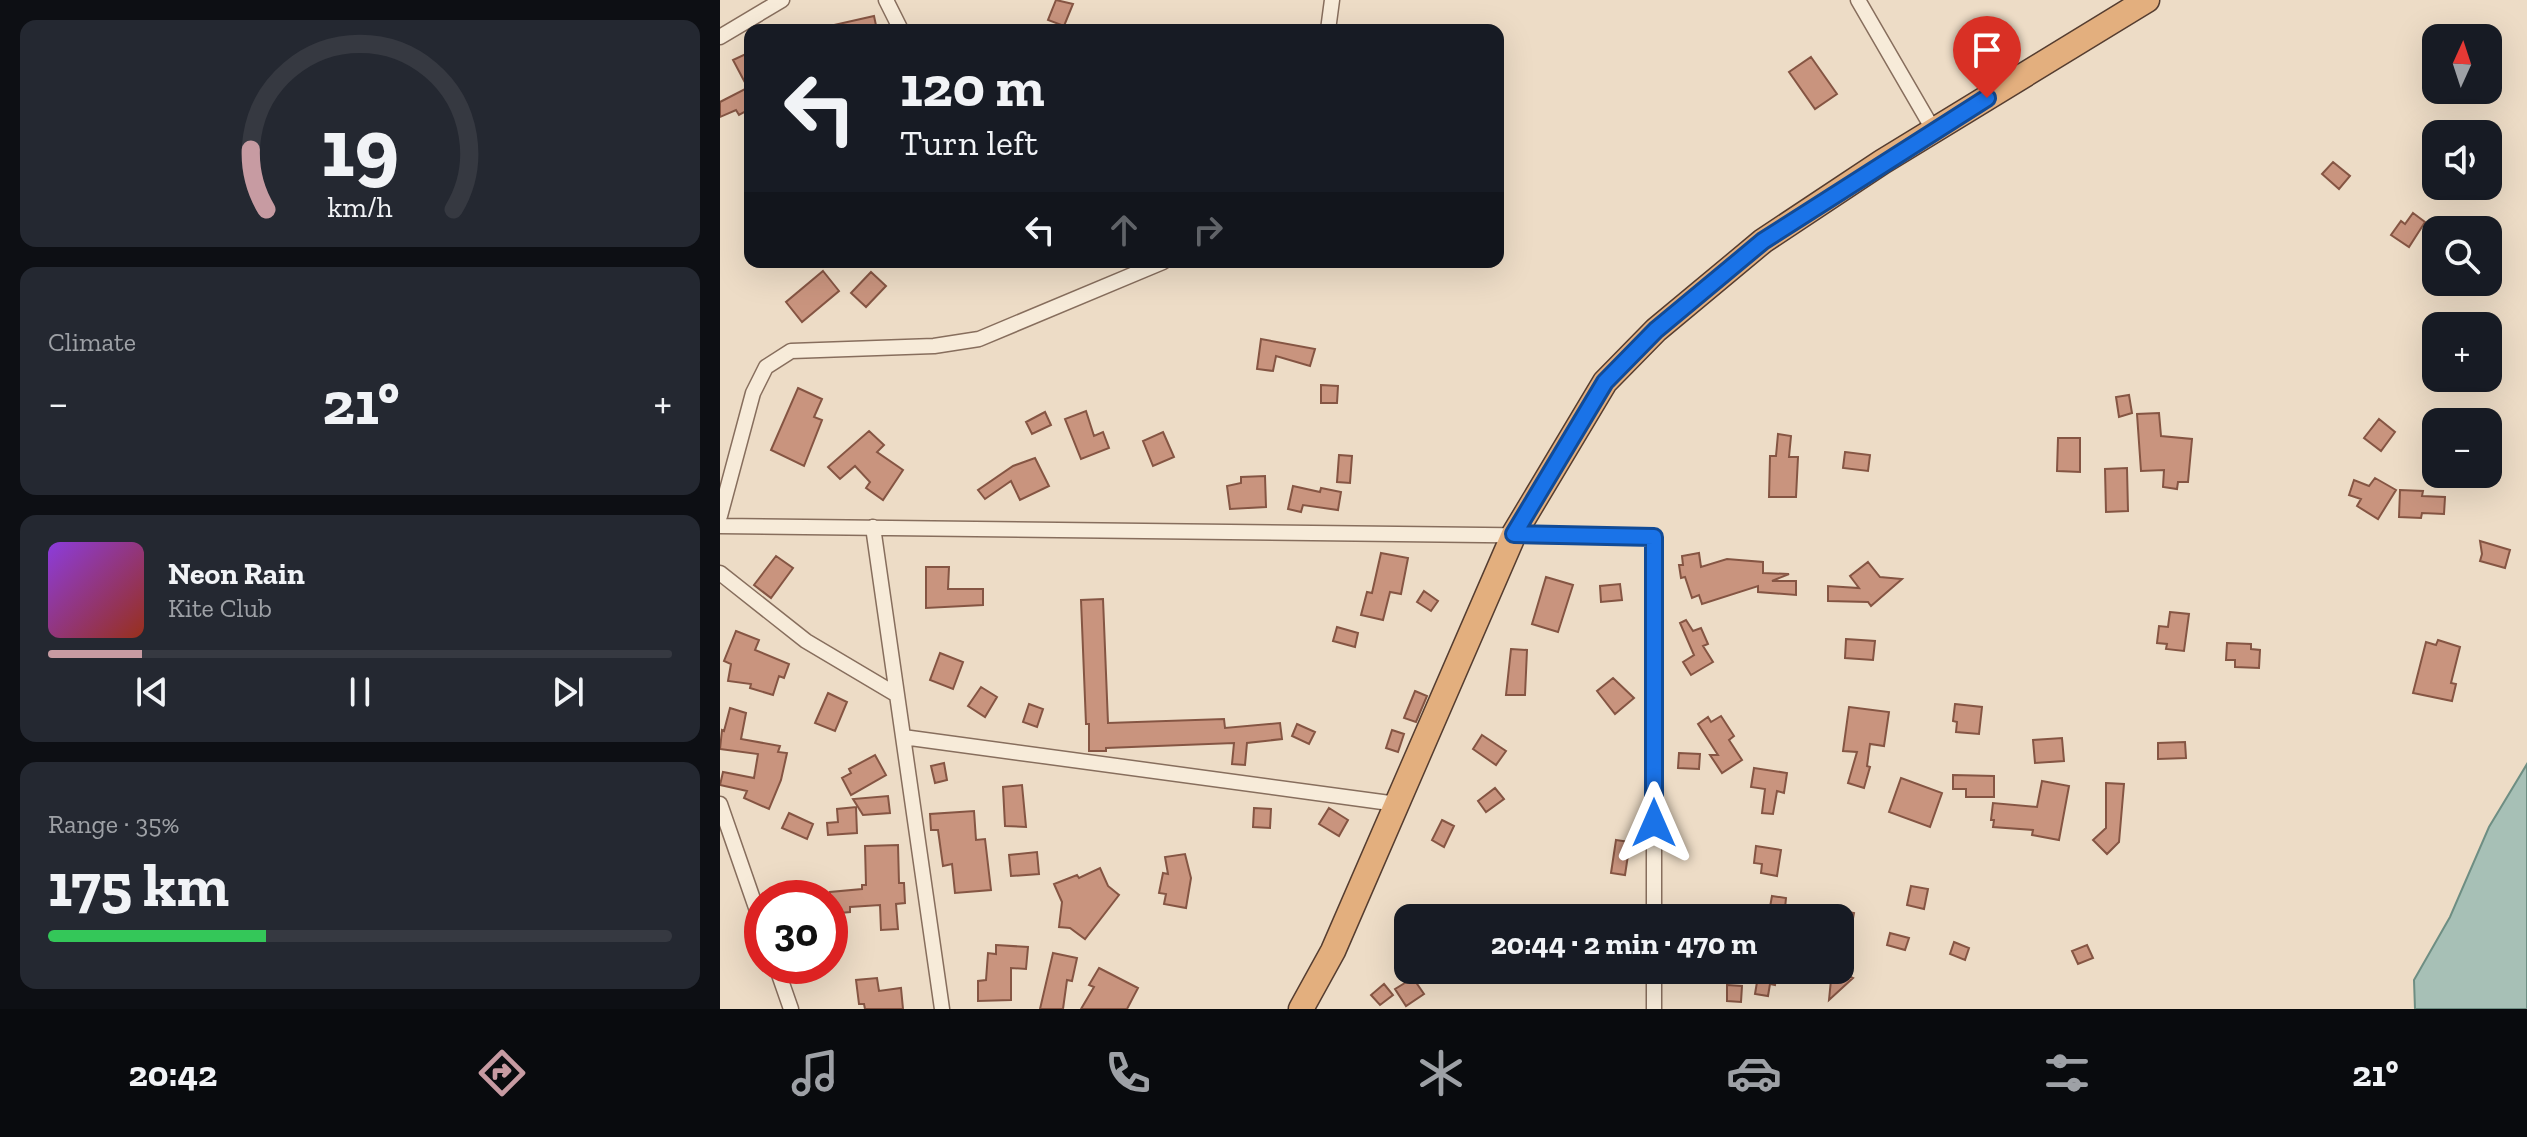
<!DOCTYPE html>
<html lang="en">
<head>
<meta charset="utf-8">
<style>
  :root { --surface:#171b24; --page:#242831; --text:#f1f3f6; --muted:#9ea1a6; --line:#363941; --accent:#c79ba2 }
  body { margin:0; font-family:"Zilla Slab",serif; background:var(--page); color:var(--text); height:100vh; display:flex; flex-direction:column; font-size:30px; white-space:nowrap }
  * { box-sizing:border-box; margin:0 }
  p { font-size:26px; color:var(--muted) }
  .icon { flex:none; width:44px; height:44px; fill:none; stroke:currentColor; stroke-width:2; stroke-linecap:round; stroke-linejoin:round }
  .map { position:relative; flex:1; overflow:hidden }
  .side { display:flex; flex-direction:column; gap:20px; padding:20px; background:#0d0f14; width:720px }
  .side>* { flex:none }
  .guide { position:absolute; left:24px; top:24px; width:760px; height:244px; border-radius:16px; box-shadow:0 8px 32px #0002; background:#171b24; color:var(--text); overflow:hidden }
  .needle { width:52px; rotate:3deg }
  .fabs { position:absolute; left:1702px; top:24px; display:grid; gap:16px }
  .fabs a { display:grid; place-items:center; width:80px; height:80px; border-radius:16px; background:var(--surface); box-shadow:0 8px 32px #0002; font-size:40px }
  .speed { position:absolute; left:24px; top:880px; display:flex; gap:16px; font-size:40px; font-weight:700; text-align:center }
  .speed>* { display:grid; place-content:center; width:104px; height:104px; border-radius:50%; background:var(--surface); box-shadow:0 8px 32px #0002; line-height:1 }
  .speed .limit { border:12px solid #d22; background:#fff; color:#111 }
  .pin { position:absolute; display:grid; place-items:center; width:68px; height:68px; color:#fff; margin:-82px -34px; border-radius:50% 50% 50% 0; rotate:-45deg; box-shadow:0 0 8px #0007 }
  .pin .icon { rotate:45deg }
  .me { position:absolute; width:88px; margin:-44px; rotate:0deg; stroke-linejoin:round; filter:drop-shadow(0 0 6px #0008) }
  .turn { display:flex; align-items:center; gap:28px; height:168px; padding:0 24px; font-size:36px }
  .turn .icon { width:104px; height:104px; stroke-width:2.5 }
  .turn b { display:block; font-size:56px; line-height:68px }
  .lanes { display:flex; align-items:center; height:76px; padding:0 24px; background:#0003; justify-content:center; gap:40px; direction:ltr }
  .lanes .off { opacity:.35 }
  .big { font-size:60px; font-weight:800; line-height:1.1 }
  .side .tile { flex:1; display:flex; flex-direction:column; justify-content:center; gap:12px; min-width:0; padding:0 28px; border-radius:16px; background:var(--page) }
  .side .dial { align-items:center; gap:0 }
  .dial svg { height:208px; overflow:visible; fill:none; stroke:var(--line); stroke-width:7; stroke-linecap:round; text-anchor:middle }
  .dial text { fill:var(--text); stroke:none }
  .song { display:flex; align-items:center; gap:24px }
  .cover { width:96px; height:96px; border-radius:12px; background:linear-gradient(135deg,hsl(270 70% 55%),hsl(10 70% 35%)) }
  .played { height:8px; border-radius:4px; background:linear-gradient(90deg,var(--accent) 15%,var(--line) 15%) }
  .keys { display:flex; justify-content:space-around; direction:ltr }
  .heat { display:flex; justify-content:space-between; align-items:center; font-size:44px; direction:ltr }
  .charge { height:12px; border-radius:6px; background:linear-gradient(90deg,#34c759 35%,var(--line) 0) }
  .trip { position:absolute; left:674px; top:904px; width:460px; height:80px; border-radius:16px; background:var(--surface); box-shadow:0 8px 32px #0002; font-weight:800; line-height:80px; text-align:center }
  .dock { display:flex; height:128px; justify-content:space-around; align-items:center; background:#090b0e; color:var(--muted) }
  .dock .icon { width:56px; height:56px }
  .dock .active { color:var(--accent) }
  .dock b { font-size:36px; color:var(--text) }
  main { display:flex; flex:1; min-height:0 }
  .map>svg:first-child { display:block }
  .water { fill:#a7c0b6; stroke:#6e8e83; stroke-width:2 }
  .building { fill:#c9947e; stroke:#855543; stroke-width:2 }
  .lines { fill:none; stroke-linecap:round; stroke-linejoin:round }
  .minor-casing { stroke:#876e5d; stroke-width:17 }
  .trunk-casing { stroke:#553d30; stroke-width:27 }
  .minor { stroke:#f7ebd9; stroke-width:14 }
  .trunk { stroke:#e3af7e; stroke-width:24 }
  .route-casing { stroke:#114b97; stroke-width:20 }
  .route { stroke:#1a73e8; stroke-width:14 }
</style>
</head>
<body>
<main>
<section class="side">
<div class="tile dial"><svg viewBox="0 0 100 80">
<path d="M14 69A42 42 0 1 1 86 69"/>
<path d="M14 69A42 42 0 0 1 8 46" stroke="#c79ba2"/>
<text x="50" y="56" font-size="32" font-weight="700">19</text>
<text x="50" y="72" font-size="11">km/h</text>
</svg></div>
<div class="tile"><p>Climate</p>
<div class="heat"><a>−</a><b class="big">21°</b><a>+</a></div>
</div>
<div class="tile">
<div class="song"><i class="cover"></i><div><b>Neon Rain</b><p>Kite Club</p></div></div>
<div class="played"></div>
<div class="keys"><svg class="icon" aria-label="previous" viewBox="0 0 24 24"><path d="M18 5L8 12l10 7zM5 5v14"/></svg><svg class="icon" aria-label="pause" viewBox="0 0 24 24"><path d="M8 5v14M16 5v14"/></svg><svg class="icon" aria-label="next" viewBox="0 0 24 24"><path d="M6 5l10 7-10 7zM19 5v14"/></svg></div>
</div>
<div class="tile"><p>Range · 35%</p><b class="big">175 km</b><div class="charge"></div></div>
</section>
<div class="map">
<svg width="1807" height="1009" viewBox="0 0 1807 1009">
  <rect width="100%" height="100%" fill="#eddcc6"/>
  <!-- water -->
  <path class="water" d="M1807 764V1009H1695L1694 980 1730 917 1769 827Z"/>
  <!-- building -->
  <path class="building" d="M336 0 353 4 344 26 328 20Z
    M154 16 157 30H115L114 25Z
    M30 52V92L13 60Z
    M1091 57 1117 94 1095 109 1069 72Z
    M25 89 30 98V109L19 115 16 110 0 117V102Z
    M1613 162 1630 176 1619 189 1602 174Z
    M1693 213 1705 222 1689 247 1671 235 1681 221 1685 224Z
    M103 271 119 291 82 322 66 302Z
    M151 272 166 286 146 307 131 293Z
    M541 339 595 349 590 366 556 356 553 371 537 369Z
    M601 385 618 386 617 403H601Z
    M78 388 102 399 94 417 102 420 84 466 51 450Z
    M1409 395 1412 413 1399 417 1396 397Z
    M366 411 374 436 383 432 389 448 361 459 345 419Z
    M325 412 331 425 312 434 306 422Z
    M1439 413 1441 436 1472 439 1468 482H1458L1457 489 1443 487 1444 470 1421 471 1417 414Z
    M1659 419 1675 432 1661 451 1644 438Z
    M149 431 164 445 157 452 183 470 163 500 146 488 150 482 135 466 120 479 108 467Z
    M443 432 454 457 433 466 423 441Z
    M1058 434 1071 436 1069 457H1078L1076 497H1049L1050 456H1056Z
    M1338 438H1360V472L1337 471Z
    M1125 452 1150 455 1148 471 1123 468Z
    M619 455 632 456 630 483 617 482Z
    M315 458 329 486 300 500 291 481 265 499 258 490 293 466Z
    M1407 468 1408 511 1386 512 1385 469Z
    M545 476 546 507 510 509 507 486 521 483V477Z
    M1655 478 1676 490 1658 519 1637 506 1641 499 1629 495 1634 480 1649 486Z
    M573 486 600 492 601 488 621 492 618 510 583 505 581 512 568 509Z
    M1680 490 1703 491 1702 496 1725 497 1724 514 1702 513 1701 518 1679 517Z
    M1760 541 1790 550 1785 568 1760 561 1762 554Z
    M661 553 688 558 681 594 670 592 663 620 641 615 647 592 652 593Z
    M979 553 981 567 1007 559 1043 562V573L1069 574 1052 581H1076V595L1038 592V586L982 604 979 595 972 598 965 577 961 578 959 565H963L962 556Z
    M56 556 73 568 51 598 34 585Z
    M1148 562 1160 577 1182 579 1151 606 1148 602 1108 601V586L1139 588 1130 576Z
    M206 567H229L228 589H263V605L206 608Z
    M826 577 853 585 838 632 812 624Z
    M900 584 902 600 881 602 880 586Z
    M704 591 718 601 711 611 697 602Z
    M383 599 388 723 504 719 505 728 560 723 562 739 527 743 525 765 512 764 514 743 386 748V751H369V724H366L361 600Z
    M1450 612 1469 614 1464 651 1446 649 1447 644 1437 643 1439 626 1448 627Z
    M966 620 973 631 981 628 988 644 983 646 993 662 971 675 963 662 974 655 960 623Z
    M617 627 638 633 635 647 613 641Z
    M16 631 39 640 35 650 69 664 64 678 59 676 53 695 30 688 31 684 8 681 11 664 4 661Z
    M1126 639 1155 641 1153 660 1125 658Z
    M1718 640 1740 647 1731 683 1736 684 1732 701 1693 693 1706 642 1716 645Z
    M1507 643 1531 644V649L1540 650 1539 668 1515 667V660H1506Z
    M791 649 807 650 805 695H786Z
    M220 653 243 662 233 689 210 680Z
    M893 678 914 698 895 714 877 691Z
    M261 687 277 697 265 717 248 706Z
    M695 691 707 696 696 722 684 718Z
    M108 693 127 702 115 731 95 723Z
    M309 704 323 709 317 727 303 722Z
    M1235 704 1262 707 1259 734 1236 732 1237 722 1233 721Z
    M1129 707 1169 712 1164 746 1150 744 1147 766 1150 767 1144 788 1128 783 1137 752 1123 751Z
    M10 708 26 713 21 739 60 746 58 752 67 753 61 780 49 809 24 798 27 791 0 785 3 772 34 778 38 754 0 749 2 730 4 731Z
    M1001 716 1014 736 1009 740 1022 760 1002 773 990 755H998L978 724 988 717 991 722Z
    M577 724 595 732 589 744 572 736Z
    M672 730 684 734 678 752 666 748Z
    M762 735 786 751 776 765 753 749Z
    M1342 738 1344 761 1315 763 1313 740Z
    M1465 742 1466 758 1438 759V743Z
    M959 753 980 754 979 769 958 768Z
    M155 755 166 775 131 795 122 778 131 773 129 769Z
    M224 763 227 780 215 783 211 766Z
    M1034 768 1067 773 1064 793 1057 791 1053 814 1042 813 1045 789 1031 787Z
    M1233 775 1274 776V797H1246V789H1233Z
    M1181 778 1222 793 1210 827 1169 812Z
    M1322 781 1349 786 1339 840 1312 835 1313 830 1273 827 1274 820H1271L1273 803 1317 807Z
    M1386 783 1404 784 1399 842 1387 854 1373 840 1386 828Z
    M302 785 306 827 285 826 283 787Z
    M775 788 784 799 766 812 758 801Z
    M168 796 170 813 143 815 133 799Z
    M136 807 137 833 108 835 107 823 118 822 117 809Z
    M534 808 551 809 550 828 533 827Z
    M609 808 628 820 619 836 599 824Z
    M254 811 256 840 265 839 271 890 235 893 232 864 223 866 218 830H211L210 814Z
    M69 813 93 824 87 839 62 828Z
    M722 820 734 826 724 847 712 840Z
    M896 840 910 842 905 875 891 873Z
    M178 845 179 883H184L185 903 176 904 178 929 161 930 160 905 130 907V912L110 914V892L142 889V885H146L145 846Z
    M1036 846 1061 850 1057 876 1041 873 1042 864 1034 863Z
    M317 852 319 874 291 876 289 855Z
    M465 854 471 878 466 908 444 904 446 894 439 893 443 873 448 874 445 857Z
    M380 868 388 886 399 895 365 939 350 928 339 927 342 902 334 884 357 875 359 878Z
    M1191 886 1208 889 1204 909 1187 905Z
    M1052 896 1066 898 1064 918H1048Z
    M1123 911 1134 913 1126 956 1120 955Z
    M1170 933 1189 938 1185 950 1167 945Z
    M1234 942 1249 948 1245 960 1230 954Z
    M276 945 308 947 306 969 291 968V1000L258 1001V981L266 980 268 953 276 954Z
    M1367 945 1373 958 1358 964 1352 951Z
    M333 953 357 958 352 981 347 980 343 1009H320Z
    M379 968 418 988 407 1009H361L374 987 369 985Z
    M1039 970H1057L1055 985 1050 984 1048 996 1035 994Z
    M1112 970H1125L1124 974 1133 978 1109 1000Z
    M157 978 159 991 181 988 183 1009H145L144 1004H139L136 980Z
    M693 978 704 994 686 1006 675 989Z
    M664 984 673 995 660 1005 651 995Z
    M1007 985 1022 986 1021 1002 1007 1001Z"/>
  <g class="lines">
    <!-- minor casing -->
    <g class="minor-casing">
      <path id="minor" d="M166 0 181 30
        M1138 0 1214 131
        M608 30 612 0
        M0 37 62 0
        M0 516 33 393 46 367 71 351 214 346 259 339 443 262
        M0 526 934 537V918
        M153 527 222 1009
        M0 573 86 641 177 695
        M183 737 677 804
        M0 804 42 925
        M56 966 71 1009
        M934 970V1009"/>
    </g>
    <!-- trunk casing -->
    <g class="trunk-casing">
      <path id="trunk" d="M581 1009 613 951 794 534 885 382 936 330 1043 241 1162 162 1427 0"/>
    </g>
    <!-- minor -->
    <use href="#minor" class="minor"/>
    <!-- trunk -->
    <use href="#trunk" class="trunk"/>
  </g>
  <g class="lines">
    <!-- route casing -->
    <g class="route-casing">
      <path id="route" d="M934 823V537L794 534 885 382 936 330 1043 241 1267 98"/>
    </g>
    <!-- route -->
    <use href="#route" class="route"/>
  </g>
</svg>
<div class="fabs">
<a><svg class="needle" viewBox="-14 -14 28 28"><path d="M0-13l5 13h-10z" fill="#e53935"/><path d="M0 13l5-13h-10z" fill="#9ea1a6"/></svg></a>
<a><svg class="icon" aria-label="sound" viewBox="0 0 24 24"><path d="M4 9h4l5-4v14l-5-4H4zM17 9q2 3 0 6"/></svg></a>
<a><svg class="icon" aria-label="search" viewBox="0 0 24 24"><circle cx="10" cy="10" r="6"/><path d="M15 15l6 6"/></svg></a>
<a>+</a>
<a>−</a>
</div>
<div class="speed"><div class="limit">30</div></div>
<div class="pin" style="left:1267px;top:98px;background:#d93025"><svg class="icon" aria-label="arrive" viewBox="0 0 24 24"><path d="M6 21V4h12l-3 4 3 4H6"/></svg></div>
<svg class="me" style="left:934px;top:823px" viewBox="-20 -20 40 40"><path d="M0-17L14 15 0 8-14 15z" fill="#1a73e8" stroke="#fff" stroke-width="4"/></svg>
<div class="trip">20:44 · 2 min · 470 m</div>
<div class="guide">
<div class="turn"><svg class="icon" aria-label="left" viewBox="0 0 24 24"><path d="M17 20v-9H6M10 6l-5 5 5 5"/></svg><div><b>120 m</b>Turn left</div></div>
<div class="lanes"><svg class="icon" aria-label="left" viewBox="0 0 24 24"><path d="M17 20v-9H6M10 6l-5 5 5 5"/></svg><svg class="icon off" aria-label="ahead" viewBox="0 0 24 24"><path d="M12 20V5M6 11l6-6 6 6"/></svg><svg class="icon off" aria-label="right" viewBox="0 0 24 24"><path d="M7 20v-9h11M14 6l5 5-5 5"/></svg></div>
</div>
</div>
</main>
<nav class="dock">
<b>20:42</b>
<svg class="icon active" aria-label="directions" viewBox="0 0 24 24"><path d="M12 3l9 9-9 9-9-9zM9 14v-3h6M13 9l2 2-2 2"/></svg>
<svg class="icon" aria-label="music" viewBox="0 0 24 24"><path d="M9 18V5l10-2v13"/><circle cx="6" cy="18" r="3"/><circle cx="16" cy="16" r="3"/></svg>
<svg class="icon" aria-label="phone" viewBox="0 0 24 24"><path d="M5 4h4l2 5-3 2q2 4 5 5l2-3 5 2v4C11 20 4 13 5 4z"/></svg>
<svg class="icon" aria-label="climate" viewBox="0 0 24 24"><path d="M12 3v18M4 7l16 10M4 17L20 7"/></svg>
<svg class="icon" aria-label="car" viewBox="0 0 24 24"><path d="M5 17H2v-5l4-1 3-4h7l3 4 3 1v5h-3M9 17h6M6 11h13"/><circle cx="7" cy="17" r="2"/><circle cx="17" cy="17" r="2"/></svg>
<svg class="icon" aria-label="filters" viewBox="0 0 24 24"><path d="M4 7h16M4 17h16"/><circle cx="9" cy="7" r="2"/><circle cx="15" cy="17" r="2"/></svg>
<b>21°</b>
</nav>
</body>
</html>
